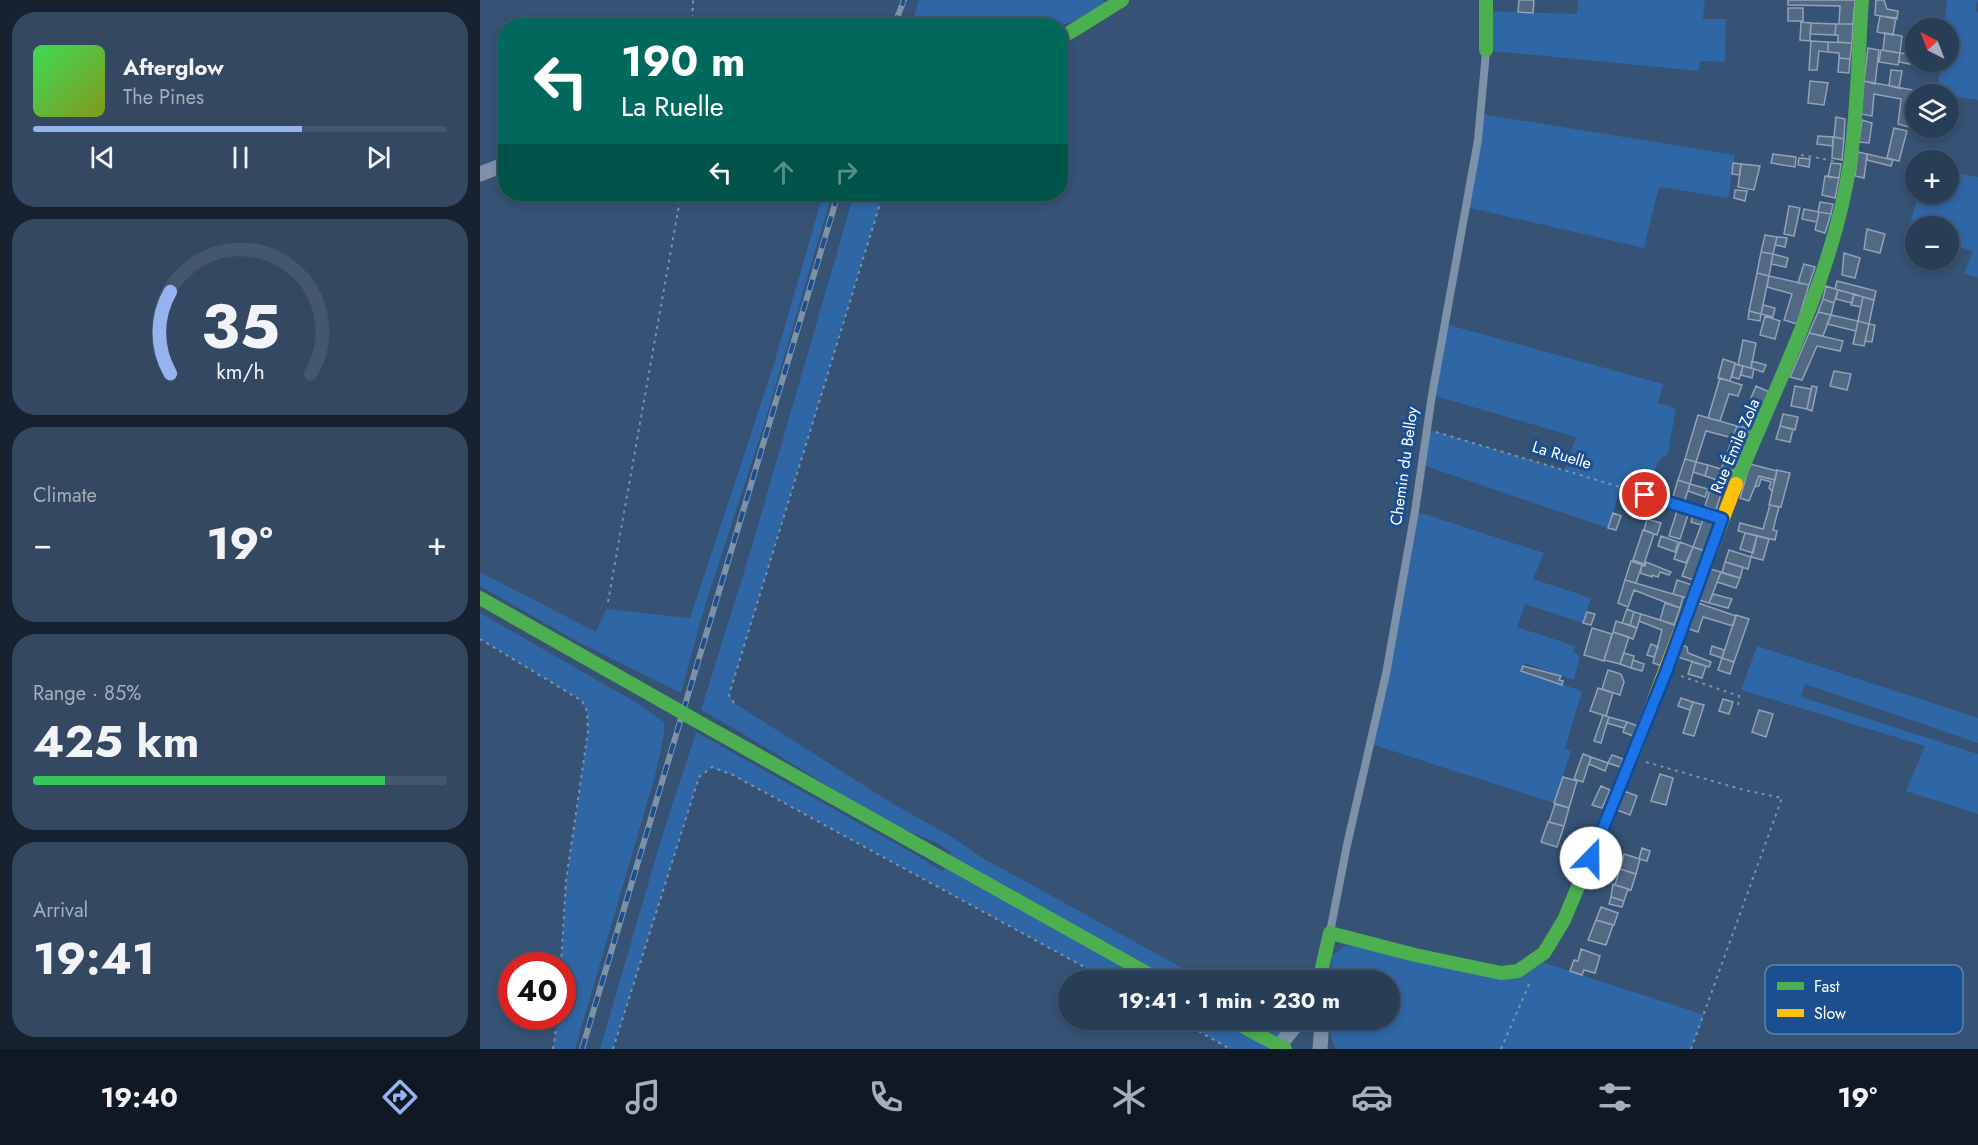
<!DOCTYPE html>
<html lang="en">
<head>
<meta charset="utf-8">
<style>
  :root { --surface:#283e57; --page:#344961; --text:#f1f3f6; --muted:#a5aeba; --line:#44576d; --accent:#95b2f1 }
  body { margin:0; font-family:Jost,sans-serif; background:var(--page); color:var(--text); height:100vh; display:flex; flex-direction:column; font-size:22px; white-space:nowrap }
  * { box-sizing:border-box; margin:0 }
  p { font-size:20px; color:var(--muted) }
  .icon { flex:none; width:33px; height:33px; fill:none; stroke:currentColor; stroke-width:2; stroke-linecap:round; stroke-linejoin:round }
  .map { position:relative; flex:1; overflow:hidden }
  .panel { display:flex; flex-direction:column; gap:12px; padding:12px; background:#162230; width:480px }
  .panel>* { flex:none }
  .guide { position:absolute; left:18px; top:18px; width:570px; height:183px; border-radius:24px; box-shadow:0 3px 9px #0003,0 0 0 2px var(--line); background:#00695c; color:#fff; overflow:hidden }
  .needle { width:39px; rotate:318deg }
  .controls { position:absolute; left:1425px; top:18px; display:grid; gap:12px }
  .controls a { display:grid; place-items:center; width:54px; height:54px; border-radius:50%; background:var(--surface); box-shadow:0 3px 9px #0003,0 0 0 2px var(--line); font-size:30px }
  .speed { position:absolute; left:18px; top:952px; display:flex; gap:12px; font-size:30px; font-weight:700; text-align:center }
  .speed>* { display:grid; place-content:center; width:78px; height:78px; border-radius:50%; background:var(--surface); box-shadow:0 3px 9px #0003,0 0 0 2px var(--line); line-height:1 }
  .speed .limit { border:9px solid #d22; background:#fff; color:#111 }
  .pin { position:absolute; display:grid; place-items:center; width:51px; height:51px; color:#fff; margin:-26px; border:3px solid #fff; border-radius:50%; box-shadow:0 2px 6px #0007 }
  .me { position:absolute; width:66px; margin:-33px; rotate:22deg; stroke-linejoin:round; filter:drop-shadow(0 0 4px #0008) }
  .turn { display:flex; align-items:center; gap:21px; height:126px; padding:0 24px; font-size:27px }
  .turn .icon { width:78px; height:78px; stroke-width:2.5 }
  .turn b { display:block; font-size:42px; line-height:51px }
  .lanes { display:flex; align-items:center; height:57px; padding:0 24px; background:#0003; justify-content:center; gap:30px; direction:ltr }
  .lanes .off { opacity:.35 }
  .big { font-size:45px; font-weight:700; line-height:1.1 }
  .panel .widget { flex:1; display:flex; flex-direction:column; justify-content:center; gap:9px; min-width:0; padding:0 21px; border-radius:24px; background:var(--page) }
  .panel .dial { align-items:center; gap:0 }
  .dial svg { height:156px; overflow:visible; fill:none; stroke:var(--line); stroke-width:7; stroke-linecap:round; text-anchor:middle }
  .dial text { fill:var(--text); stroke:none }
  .song { display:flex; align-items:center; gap:18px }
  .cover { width:72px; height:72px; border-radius:9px; background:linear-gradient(135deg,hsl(130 70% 55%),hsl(70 70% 35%)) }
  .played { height:6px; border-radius:3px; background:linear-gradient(90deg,var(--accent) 65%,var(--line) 65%) }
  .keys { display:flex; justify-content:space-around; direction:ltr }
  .heat { display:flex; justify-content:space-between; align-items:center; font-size:33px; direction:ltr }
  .charge { height:9px; border-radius:4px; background:linear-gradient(90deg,#34c759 85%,var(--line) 0) }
  .trip { position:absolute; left:578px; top:970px; width:342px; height:60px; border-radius:30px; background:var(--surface); box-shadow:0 3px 9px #0003,0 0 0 2px var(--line); font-weight:700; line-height:60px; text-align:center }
  .dock { display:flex; height:96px; justify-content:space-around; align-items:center; background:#101923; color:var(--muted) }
  .dock .icon { width:42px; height:42px }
  .dock .current { color:var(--accent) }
  .dock b { font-size:27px; color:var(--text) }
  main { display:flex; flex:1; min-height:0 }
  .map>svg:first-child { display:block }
  .green { fill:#2f66a5 }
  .building { fill:#526984; stroke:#92a2b6; stroke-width:1.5 }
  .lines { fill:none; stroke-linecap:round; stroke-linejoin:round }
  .path { stroke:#7d92a8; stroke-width:2; stroke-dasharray:3 4.5; stroke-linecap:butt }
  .lane { stroke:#7d92a8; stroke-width:8 }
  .street { stroke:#7d92a8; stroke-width:15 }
  .fast { stroke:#4caf50; stroke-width:14 }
  .slow { stroke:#ffc107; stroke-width:14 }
  .rail-casing { stroke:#7e92a7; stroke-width:6 }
  .rail { stroke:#1b4f8f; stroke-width:4; stroke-dasharray:11; stroke-linecap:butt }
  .fast-bridge { stroke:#4caf50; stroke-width:14 }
  .route-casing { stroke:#114b97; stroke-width:15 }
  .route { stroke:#1a73e8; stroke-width:10 }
  .labels { text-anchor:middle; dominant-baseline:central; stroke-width:6; stroke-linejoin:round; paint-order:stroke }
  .street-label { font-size:16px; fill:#fff; stroke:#1b4f8f }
  .key { fill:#1b4f8f; stroke:#5f84b1; stroke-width:1.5 }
  .key-label { font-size:16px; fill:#fff }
</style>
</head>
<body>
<main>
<section class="panel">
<div class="widget">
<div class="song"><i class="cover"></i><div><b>Afterglow</b><p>The Pines</p></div></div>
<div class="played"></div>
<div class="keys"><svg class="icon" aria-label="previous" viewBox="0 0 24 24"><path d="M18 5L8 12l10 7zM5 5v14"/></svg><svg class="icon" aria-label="pause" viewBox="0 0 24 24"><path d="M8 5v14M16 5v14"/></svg><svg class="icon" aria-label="next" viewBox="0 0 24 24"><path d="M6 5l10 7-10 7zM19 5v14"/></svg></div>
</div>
<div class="widget dial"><svg viewBox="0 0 100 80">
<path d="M14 69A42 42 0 1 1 86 69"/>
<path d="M14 69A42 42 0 0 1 14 27" stroke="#95b2f1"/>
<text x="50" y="56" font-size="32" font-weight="700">35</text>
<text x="50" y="72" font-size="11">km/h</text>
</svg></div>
<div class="widget"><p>Climate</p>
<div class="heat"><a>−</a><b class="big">19°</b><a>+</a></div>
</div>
<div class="widget"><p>Range · 85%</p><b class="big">425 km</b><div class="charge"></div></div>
<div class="widget"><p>Arrival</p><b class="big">19:41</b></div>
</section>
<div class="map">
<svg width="1498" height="1049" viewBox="0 0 1498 1049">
  <rect width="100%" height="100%" fill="#365274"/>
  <!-- green -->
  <path class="green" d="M439 0H622L632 6 580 26H431Z
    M1098 0H1225L1223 19H1246L1245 62 1220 61 1219 71 1012 51 1006 11 1097 14Z
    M1467 0H1498L1495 9 1498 13V100L1457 94 1461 62H1468V28H1464Z
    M1002 114 1255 155 1248 198 1179 187 1164 248 986 207Z
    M1470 171 1498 177V278L1484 274 1493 251 1469 244 1468 226H1436L1435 235 1427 233 1437 199 1461 205 1464 194H1468Z
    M343 194H352L286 418 224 609 201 693 100 643 0 586V572L116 632 126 609 210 618 294 364Z
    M374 194H403L249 695 254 703 410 802 472 837 501 857 726 981H630L253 775 232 768 219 777 133 1049H120L180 843 216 732 443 859 463 872 471 852C453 838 430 834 410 823 346 787 286 745 221 710L269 556Z
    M965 324 1183 384 1178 403 1196 408 1188 453 1178 462 1165 495 1141 487 1128 528 942 465 947 429 1084 470 1096 437 952 395Z
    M935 511 1064 553 1053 579 1111 598 1103 623 1045 604 1037 627 1095 646 1093 652 1100 655 1094 680 1044 663 1041 671 1102 691 1085 749 1091 751 1074 803 891 744Z
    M0 613 162 706 184 722V735L175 776 95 1049H73L78 1017H82V966H81L86 881 108 731 107 711 102 701 0 639Z
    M1277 646 1498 718V743L1325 684 1321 697 1498 754V814L1426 791 1445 746 1261 690Z
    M866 945 1021 973 1062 962 1224 1015 1211 1049H856L851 1038 850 1020H909V981H850L852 956Z
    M699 1020H820L799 1049H750Z"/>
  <!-- building -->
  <path class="building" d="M1039 0H1054L1053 13 1038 12Z
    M1308 0H1375L1373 24H1359L1360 6 1308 5Z
    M1396 0H1404L1407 9 1418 11 1417 19 1395 15Z
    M1308 8H1323V21H1308Z
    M1400 16 1416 18 1413 35 1397 32Z
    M1321 22 1331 23 1330 41 1320 40Z
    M1331 23 1356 24 1355 35 1330 34Z
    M1356 24H1373L1372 43 1358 42V35H1355Z
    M1405 33 1422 36 1420 53 1403 50Z
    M1331 41 1348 42V52L1339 51 1337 70H1329Z
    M1348 42 1372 43 1370 59 1359 58V53L1348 52Z
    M1388 48 1399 50 1395 84 1384 81Z
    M1401 50 1420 53 1418 65 1399 62Z
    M1420 53 1431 54 1430 64 1419 62Z
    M1359 58 1370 59 1369 73 1358 72Z
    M1411 70 1422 71 1419 88 1409 86Z
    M1330 81 1348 83 1344 105 1328 103Z
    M1384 81 1433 90 1429 127 1418 124 1421 99 1394 94 1392 116 1381 114Z
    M1433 90 1448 93V94H1436V116L1430 115Z
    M1356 117 1365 119 1364 139 1354 137Z
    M1382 120 1392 123 1389 143 1379 142Z
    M1414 128 1427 131 1419 161 1407 158Z
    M1338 136 1353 137V146L1337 144Z
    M1353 137 1364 139 1362 160 1352 158Z
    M1378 152 1387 154 1384 178 1375 176Z
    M1293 154 1316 157 1315 167 1291 163Z
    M1387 154 1413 160 1411 166 1387 160Z
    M1319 158 1330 159 1329 167 1318 165Z
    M1253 163 1261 164 1260 175 1252 174Z
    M1351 163 1361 164 1359 178 1348 177Z
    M1261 164 1280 166 1274 190 1258 187Z
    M1345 176 1359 178 1355 198 1342 195Z
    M1255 190 1267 191 1265 201 1254 198Z
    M1340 202 1353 204 1351 214 1338 212Z
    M1309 206 1320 208 1314 236 1304 234Z
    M1324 209 1339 212 1337 222 1322 219Z
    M1339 212 1351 214 1345 233 1335 230Z
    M1387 229 1405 234 1400 253 1384 249Z
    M1285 235 1297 237 1293 254 1281 252Z
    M1297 237 1307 238 1305 247 1295 245Z
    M1281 252 1293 254 1289 276 1277 273Z
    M1364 253 1380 258 1375 278 1362 275Z
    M1293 254 1308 258 1306 267 1291 264Z
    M1324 264 1335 267 1329 285 1318 283Z
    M1277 273 1289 276 1281 314 1269 311Z
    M1289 276 1329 285 1317 324 1304 320 1312 294 1287 287Z
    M1357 281 1396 291 1394 300 1355 289Z
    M1346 286 1358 290 1354 303 1343 299Z
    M1358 290 1374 294 1372 303 1356 299Z
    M1374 294 1383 297 1381 307 1371 305Z
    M1383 297 1394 300 1389 324 1378 321Z
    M1343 299 1354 303 1351 315 1338 312Z
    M1283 305 1295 308 1293 317 1281 314Z
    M1269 311 1281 314 1280 321 1268 319Z
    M1338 312 1351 315 1343 336 1329 333Z
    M1351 315 1378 321 1376 331 1347 324Z
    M1285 316 1300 321 1295 339 1280 335Z
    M1378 321 1389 324 1384 346 1373 344Z
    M1389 324 1395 325 1392 342 1385 341Z
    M1329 333 1363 341 1360 351 1337 346 1322 380 1310 377Z
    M1263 340 1276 343 1271 368 1258 365Z
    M1243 359 1255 363 1250 381 1238 378Z
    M1272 361 1286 365 1283 372 1271 368Z
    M1255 364 1263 366 1259 379 1252 377Z
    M1263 366 1274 369 1272 378 1261 375Z
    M1354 371 1371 374 1367 390 1350 386Z
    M1240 378 1262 385 1258 396 1249 394 1240 421 1228 418Z
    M1276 386 1289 392 1273 430 1259 426Z
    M1315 386 1331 389 1327 409 1311 406Z
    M1332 386 1337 387 1332 411 1327 409Z
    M1303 414 1318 417 1315 430 1300 426Z
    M1218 415 1257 426 1253 438 1226 431 1216 462 1205 459Z
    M1257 426 1270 430 1258 463 1245 459Z
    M1300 426 1313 429 1310 442 1296 439Z
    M1205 459 1216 462 1210 484 1198 480Z
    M1245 459 1258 463 1254 471 1242 467Z
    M1216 462 1228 465 1225 476 1213 472Z
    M1270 464 1297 471 1295 480 1279 476 1269 501 1260 498Z
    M1228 465 1241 469 1237 480 1225 476Z
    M1242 467 1254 471 1250 483 1237 480Z
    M1297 470 1310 473 1301 507 1289 505Z
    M1279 476 1295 480 1292 491 1289 488 1291 482 1281 479 1279 486 1275 487Z
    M1198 480 1210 484 1204 503 1192 500Z
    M1210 484 1228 489 1225 497 1208 491Z
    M1230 490 1241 494 1236 510 1225 506Z
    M1290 505 1299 507 1293 530 1297 531 1295 540 1258 531 1260 523 1283 529Z
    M1198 508 1209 512 1200 539 1189 536Z
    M1133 513 1141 516 1136 530 1128 528Z
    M1214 513 1224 517 1221 525 1211 522Z
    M1224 517 1236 521 1225 551 1213 547Z
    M1167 519 1181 523 1177 535 1164 530Z
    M1163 530 1174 534 1164 564 1153 560Z
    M1265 533 1277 536 1273 553 1260 549Z
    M1181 536 1198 542 1195 552 1178 546Z
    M1277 536 1289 539 1283 560 1271 557Z
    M1200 542 1213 547 1206 563 1194 559Z
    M1213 547 1225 551 1214 580 1202 576Z
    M1249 550 1271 557 1268 569 1245 562Z
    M1151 561 1162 565 1156 583 1145 580Z
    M1166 562 1191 572 1189 575 1180 572 1178 577 1172 575V577L1160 573 1162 565 1165 566Z
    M1245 562 1263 567 1260 578 1242 573Z
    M1230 569 1241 572 1229 603 1219 600Z
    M1241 572 1260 578 1256 588 1237 582Z
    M1145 580 1203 597 1200 608 1154 590 1148 607 1138 603Z
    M1197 580 1212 585 1207 598 1193 594Z
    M1233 594 1252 599 1248 608 1229 603Z
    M1185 603 1200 608 1194 625 1180 620Z
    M1218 603 1256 616 1253 626 1223 617 1218 632 1209 629Z
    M1147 609 1154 612 1150 625 1142 623Z
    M1107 612 1115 614 1111 625 1103 623Z
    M1154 612 1161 614 1157 628 1150 625Z
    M1161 614 1196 625 1182 666 1173 663 1182 630 1159 621Z
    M1256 615 1269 619 1254 662 1242 658Z
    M1136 621 1157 628 1153 639 1133 632Z
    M1112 628 1132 634 1124 661 1104 655Z
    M1133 632 1149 637 1140 664 1124 660Z
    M1171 644 1178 647 1174 657 1167 655Z
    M1202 645 1207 647 1208 653 1231 662 1229 667 1198 657Z
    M1232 646 1244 650 1242 658 1230 654Z
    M1144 653 1154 656 1151 668 1140 664Z
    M1242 658 1254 662 1250 674 1238 670Z
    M1153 660 1164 664 1162 671 1151 668Z
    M1212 662 1226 666 1222 678 1208 674Z
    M1043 666 1081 676 1079 680 1083 681 1082 685 1041 671Z
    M1128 670 1141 674 1144 682 1140 695 1122 689Z
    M1118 688 1133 693 1126 716 1110 711Z
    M1201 698 1213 702 1210 710 1198 706Z
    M1243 699 1253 702 1249 714 1239 711Z
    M1213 702 1224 705 1214 736 1203 733Z
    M1279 710 1293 714 1286 737 1272 732Z
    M1123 715 1129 717 1121 743 1114 741Z
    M1129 717 1147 722 1144 728 1127 723Z
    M1147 722 1158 726 1153 736 1143 732Z
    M1103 754 1111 757 1103 782 1094 779Z
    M1132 755 1143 759 1140 767 1128 763Z
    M1111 757 1128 763 1125 771 1109 764Z
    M1180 774 1193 778 1186 805 1171 801Z
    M1083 777 1097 781 1089 808 1074 803Z
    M1121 786 1130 790 1122 808 1112 805Z
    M1144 791 1157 796 1150 815 1137 810Z
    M1075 804 1089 808 1084 826 1069 822Z
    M1068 822 1084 826 1077 847 1061 842Z
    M1162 848 1170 851 1167 861 1159 859Z
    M1144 854 1160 859 1156 874 1140 869Z
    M1140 869 1156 874 1151 890 1135 885Z
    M1133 884 1148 889 1144 901 1131 897Z
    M1131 897 1144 901 1142 907 1129 904Z
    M1121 907 1138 913 1134 925 1116 920Z
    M1116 920 1133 925 1126 945 1108 940Z
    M1101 949 1120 956 1115 973 1104 970 1102 975 1090 971 1094 960 1098 961Z"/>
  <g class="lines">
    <!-- path -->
    <path class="path" d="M212 26 213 0
      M1321 155 1355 161
      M956 432 1157 492
      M128 602 201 194
      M0 639 102 701 107 711 108 731 86 881 81 966
      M1201 676 1259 696 1258 708
      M254 703 249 695 403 194
      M1166 762 1264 790 1302 798 1211 1049
      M699 1020 750 1049
      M73 1049 78 1017
      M133 1049 219 777 232 767 253 775 630 981
      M1021 1049 1050 982"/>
    <!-- lane -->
    <path class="lane" d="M1165 495 1240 518
      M850 932 867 845 906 674 935 511 952 395 998 140 1006 52"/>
    <!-- street -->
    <path class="street" d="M0 174 26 164
      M799 1046 820 1020
      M840 1049 842 1020"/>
    <!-- fast -->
    <path class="fast" d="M1006 0V50
      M580 35 589 33 642 0
      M1256 484C1298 380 1353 276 1370 163 1378 110 1378 54 1382 0
      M0 598 196 709
      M215 720 681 981
      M839 981 850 933 935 955 1021 973 1038 971 1064 953 1084 920 1155 750
      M751 1020 805 1049"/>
    <!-- slow -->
    <path class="slow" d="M1155 750 1256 484"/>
    <!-- rail casing -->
    <g class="rail-casing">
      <path id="rail" d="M414 26 424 0
        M102 1049 358 194"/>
    </g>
    <!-- rail -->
    <use href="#rail" class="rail"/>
    <!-- fast-bridge -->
    <path class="fast-bridge" d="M196 709 215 720"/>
  </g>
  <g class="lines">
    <!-- route casing -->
    <g class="route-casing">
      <path id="route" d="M1111 858 1186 672 1242 519 1165 495"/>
    </g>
    <!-- route -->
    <use href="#route" class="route"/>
  </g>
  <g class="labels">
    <!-- street labels -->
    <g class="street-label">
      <text transform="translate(1255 446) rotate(-67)">Rue Émile Zola</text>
      <text transform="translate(1082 455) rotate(17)">La Ruelle</text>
      <text transform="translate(924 466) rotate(-82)">Chemin du Belloy</text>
    </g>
  </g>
  <!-- legend -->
  <rect x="1285" y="965" width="198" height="69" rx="9" class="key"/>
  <rect x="1297" y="982" width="27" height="8" fill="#4caf50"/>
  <rect x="1297" y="1009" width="27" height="8" fill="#ffc107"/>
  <g class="key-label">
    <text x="1334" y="992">Fast</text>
    <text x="1334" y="1019">Slow</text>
  </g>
</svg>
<div class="controls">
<a><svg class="needle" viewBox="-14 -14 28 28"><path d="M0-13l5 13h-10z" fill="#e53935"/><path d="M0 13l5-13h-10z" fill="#a5aeba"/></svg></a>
<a><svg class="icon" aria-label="layers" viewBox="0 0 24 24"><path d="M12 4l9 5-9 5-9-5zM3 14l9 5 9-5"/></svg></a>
<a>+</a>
<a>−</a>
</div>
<div class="speed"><div class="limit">40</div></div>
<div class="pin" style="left:1165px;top:495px;background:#d93025"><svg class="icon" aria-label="arrive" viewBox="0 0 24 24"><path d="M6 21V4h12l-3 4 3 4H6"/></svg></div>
<svg class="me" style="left:1111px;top:858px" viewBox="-20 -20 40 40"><circle r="19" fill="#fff"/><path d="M0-13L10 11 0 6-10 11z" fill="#1a73e8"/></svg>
<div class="trip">19:41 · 1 min · 230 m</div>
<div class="guide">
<div class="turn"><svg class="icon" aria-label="left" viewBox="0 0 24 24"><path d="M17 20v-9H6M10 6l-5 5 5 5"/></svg><div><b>190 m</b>La Ruelle</div></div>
<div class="lanes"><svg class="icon" aria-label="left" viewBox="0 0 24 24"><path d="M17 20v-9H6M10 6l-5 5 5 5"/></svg><svg class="icon off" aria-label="ahead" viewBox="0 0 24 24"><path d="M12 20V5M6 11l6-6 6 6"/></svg><svg class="icon off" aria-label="right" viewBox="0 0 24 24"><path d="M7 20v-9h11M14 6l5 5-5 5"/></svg></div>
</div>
</div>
</main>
<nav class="dock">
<b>19:40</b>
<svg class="icon current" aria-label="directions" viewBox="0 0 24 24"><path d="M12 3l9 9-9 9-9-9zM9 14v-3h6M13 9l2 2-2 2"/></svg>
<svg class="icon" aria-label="music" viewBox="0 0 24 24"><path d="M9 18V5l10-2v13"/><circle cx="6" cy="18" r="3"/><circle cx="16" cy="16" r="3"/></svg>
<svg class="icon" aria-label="phone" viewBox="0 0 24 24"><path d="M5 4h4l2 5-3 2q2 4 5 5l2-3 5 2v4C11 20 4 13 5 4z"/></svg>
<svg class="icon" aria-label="climate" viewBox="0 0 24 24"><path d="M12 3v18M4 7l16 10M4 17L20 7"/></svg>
<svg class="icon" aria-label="car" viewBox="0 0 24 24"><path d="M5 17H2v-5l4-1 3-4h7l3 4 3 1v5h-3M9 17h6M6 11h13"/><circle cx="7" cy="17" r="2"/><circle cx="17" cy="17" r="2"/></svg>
<svg class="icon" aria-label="filters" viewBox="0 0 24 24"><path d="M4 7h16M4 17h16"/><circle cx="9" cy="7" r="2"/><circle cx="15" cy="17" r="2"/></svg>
<b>19°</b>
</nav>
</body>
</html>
